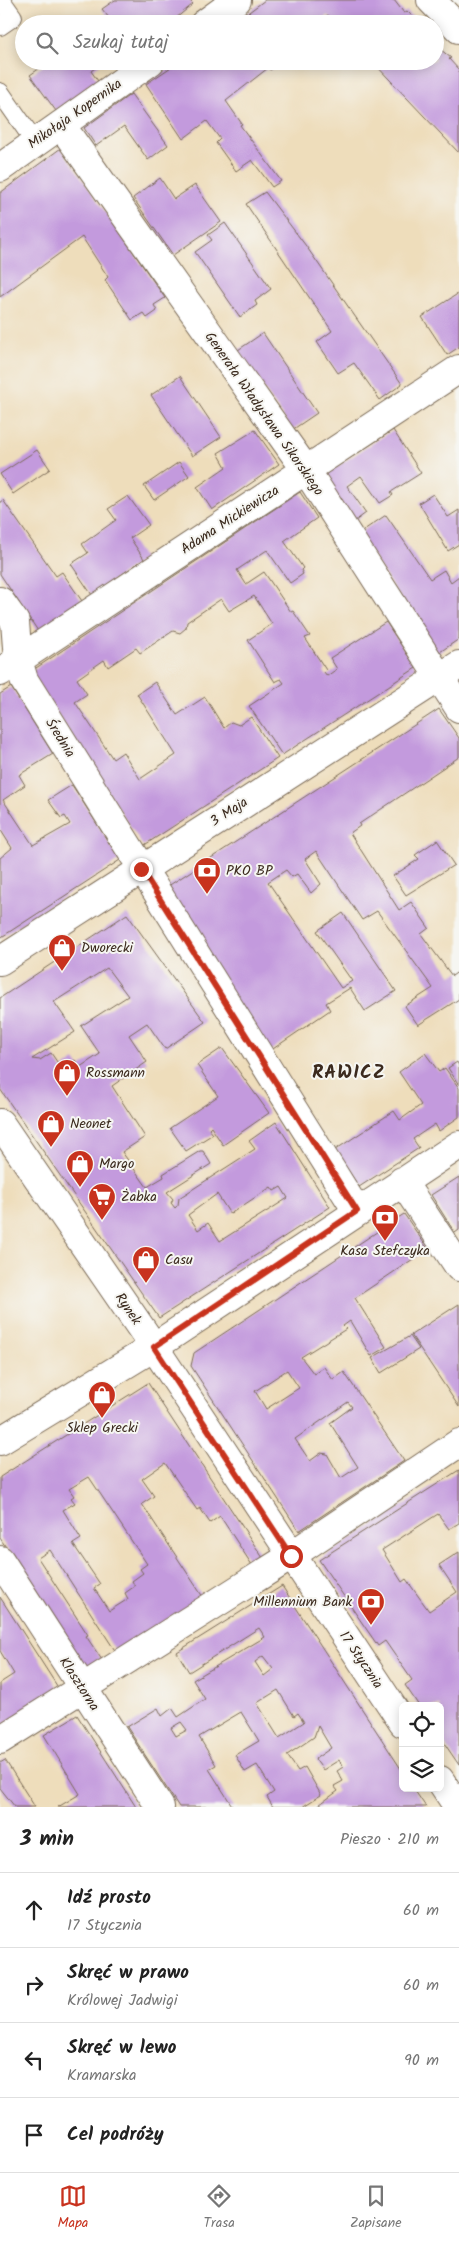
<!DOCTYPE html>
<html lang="pl">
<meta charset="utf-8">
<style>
:root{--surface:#fff;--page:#f2f2f2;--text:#222;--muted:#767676;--line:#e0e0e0;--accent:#c8321e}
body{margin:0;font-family:Kalam,sans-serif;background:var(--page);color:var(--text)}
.controls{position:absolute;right:15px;bottom:15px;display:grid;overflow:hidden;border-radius:8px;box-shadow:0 2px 12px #0003}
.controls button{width:45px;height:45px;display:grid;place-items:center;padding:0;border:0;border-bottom:1px solid var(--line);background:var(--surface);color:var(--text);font:25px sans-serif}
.stop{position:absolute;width:15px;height:15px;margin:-11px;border:4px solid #c8321e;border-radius:50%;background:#fff}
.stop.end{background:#c8321e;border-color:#fff;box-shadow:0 1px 5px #0008}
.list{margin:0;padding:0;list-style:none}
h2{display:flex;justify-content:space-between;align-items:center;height:65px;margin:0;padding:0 20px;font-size:21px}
h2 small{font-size:16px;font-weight:400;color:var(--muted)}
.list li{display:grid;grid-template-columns:32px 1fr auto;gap:15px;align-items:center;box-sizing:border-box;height:75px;padding:0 20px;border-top:1px solid var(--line)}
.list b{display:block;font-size:19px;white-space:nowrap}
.list p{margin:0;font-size:16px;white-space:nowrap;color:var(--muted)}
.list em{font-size:16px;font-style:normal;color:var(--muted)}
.icon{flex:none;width:28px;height:28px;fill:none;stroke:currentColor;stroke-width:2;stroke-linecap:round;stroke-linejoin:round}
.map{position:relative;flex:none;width:459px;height:1807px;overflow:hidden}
.search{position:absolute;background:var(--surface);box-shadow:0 2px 12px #0003;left:15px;right:15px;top:15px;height:55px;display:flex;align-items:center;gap:12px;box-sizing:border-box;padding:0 18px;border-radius:28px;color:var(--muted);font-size:19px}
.sheet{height:365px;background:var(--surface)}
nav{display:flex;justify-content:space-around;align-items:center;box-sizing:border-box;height:70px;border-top:1px solid var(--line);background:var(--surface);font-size:14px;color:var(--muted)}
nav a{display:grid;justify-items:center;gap:2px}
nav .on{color:var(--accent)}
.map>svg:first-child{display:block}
</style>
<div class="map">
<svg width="459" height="1807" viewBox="0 0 459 1807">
<rect width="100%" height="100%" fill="#f6f6f2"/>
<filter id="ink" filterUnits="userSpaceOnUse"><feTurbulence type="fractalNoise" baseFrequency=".02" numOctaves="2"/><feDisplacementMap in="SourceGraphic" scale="10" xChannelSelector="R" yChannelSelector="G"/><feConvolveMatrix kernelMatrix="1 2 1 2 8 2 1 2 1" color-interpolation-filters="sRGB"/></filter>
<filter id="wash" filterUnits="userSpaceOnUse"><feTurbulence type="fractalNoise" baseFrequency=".0096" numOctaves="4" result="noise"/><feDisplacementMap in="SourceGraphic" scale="20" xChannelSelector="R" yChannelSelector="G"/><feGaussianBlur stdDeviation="1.12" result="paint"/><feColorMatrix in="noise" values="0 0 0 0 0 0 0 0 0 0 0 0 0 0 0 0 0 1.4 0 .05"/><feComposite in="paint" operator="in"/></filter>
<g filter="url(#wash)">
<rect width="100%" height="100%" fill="#edb"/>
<g id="blocks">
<path fill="#c39add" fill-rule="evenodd" d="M115 0H189L193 4 169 24H102L109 18 102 9Z
M265 0H394L404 13 407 11 420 24H337L328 15 320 21 322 24H233Z
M435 45 451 58 449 59 459 70V153L372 61H435Z
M50 61H104L91 71 98 81 56 111 30 75Z
M180 61H278L274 64 276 66 270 70 268 68 226 101 242 124 240 125 281 181 272 187 252 160 236 171 216 143 220 139 207 121 183 139 146 84Z
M131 94 168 145 148 160 124 126 96 146 84 128Z
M61 148 165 298 154 305 157 311 147 318 143 313 132 320 105 280 108 277 82 237 0 297V193Z
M160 178 174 199 195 185 221 222 173 255 133 198Z
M265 192 306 246 402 384 380 400 354 363 338 373 317 342 332 331 246 204Z
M225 223 271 289 255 301 257 305 240 317 195 252 212 240 208 235Z
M459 293V347L447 355 422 317Z
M263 333 317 413 292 430 238 350Z
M180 376 221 437 192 456 151 395Z
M255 430 279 464 212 510 197 487 226 467 218 453Z
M393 430 421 473 391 492 393 495 380 503 361 476 347 486 366 513 351 524 321 477Z
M37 450 50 469 13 494 0 474Z
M179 462 189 476 154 500 144 486Z
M300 492 317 518 284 541 303 568 301 570 303 574 290 583 267 550 237 570 246 584 264 572 291 612 293 611 310 636 305 638 326 670 324 672 327 676 337 669 330 658 386 622 416 668 282 755 249 706 284 683 281 679 275 682 248 640 272 624 254 596 229 611 221 599 187 622 186 628 180 633 173 631 140 653 136 648 108 667 104 660 77 679 87 694 75 702 113 759 123 752 140 779 176 755 137 694 155 682 177 715 205 697 224 728 231 722 239 725 251 717 278 758 143 846 30 672Z
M433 494 448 517 459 510V544L448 551 419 503Z
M128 496 149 525 130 538 144 559 92 595 71 564 88 553 82 544 116 520 108 509Z
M3 500 56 576 62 572 82 601 38 631 0 574V502Z
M386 515 430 579 444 570 451 582 459 576V639L437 654 358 534Z
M11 687 53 754 19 775 25 785 3 800 33 845 70 824 65 816 61 818 48 800 72 785 120 860 0 938V858L12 848 0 829V694Z
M439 709 459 738V757L359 824 360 826 350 833 399 910 411 902 429 928 421 934 452 976 459 971V999L418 1025 405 1006 433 988 377 911 362 920 316 851 305 859 321 884 311 893 297 874 292 877 286 870 268 882 341 988 352 981 317 931 343 913 396 991 365 1011 350 988 326 1003 330 1010 267 1053 159 892Z
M437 840 454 865 406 895 393 876 419 859 415 855Z
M127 914 205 1022 165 1049 147 1023 129 1035 147 1062 112 1086 145 1137 122 1152 147 1187 164 1177 163 1174 200 1151H203L211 1164 167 1192 173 1199 171 1203 175 1208 178 1205 179 1198 255 1149 249 1141 276 1122 330 1207 159 1318 0 1089V998ZM107 968 128 996 81 1026 100 1054 80 1067 75 1060 62 1069 51 1053 40 1060 32 1059 75 1032 54 1002ZM271 1187 274 1191 281 1187 288 1198 220 1241 208 1223 198 1230 188 1215 217 1194 230 1214Z
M222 1048 269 1113 223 1145 211 1127 209 1129 213 1134 186 1151 170 1128 218 1096 197 1065Z
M425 1053 439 1072 445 1068 459 1088V1117L439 1131 435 1124 413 1139 419 1148 359 1187 335 1150 394 1111 400 1120 421 1105 399 1072Z
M457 1062 459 1066V1085L448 1068Z
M459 1177V1230L455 1233 431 1195Z
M404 1214 428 1249 355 1298 386 1347 371 1356 350 1321 343 1326 346 1329 301 1357 314 1374 324 1367 333 1380 344 1372 404 1461 299 1531 191 1366 194 1353ZM287 1370 299 1388 266 1409 255 1391ZM348 1402 352 1407 330 1423 358 1467 341 1478 327 1454 321 1453 310 1461 295 1439Z
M459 1304V1407L411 1335Z
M410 1336 419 1349 381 1373 372 1358Z
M148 1383 263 1558 252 1565 220 1516 210 1523 200 1508 197 1510 165 1463 142 1479 154 1496 142 1504 203 1597 116 1652 50 1550 38 1558 88 1635 86 1636 102 1660 86 1670 0 1538V1477ZM89 1477 147 1564 140 1569 143 1573 132 1581 135 1586 125 1593 128 1599 109 1611 94 1588 100 1584 73 1544 81 1539 63 1510 75 1503 71 1498 74 1496 69 1489Z
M459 1470V1523L449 1529 438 1514 382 1550 402 1582 406 1579 429 1611 457 1592 439 1565 459 1552V1765L440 1737V1706H419L405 1685 412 1680 385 1641 378 1646 319 1560Z
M282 1586 403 1772V1788H413L426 1807H316L338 1791 334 1786 343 1781 337 1771 343 1767 339 1760 323 1770 315 1759 331 1748 318 1726 314 1737 287 1755 298 1771 305 1767 321 1795 302 1807H273L267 1797 274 1792 257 1765 245 1772 235 1755 259 1741 241 1712 199 1737 216 1765 209 1769 233 1807H179L145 1755 127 1727 158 1708 162 1716 172 1708 178 1717 205 1699 193 1680 265 1637 259 1628 189 1672 177 1652ZM263 1656 273 1669 264 1676 255 1662ZM278 1690 294 1716 298 1713 304 1722 279 1738 257 1703ZM181 1722 187 1730 176 1736 171 1728Z
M0 1597 59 1689 0 1727V1683L14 1674 0 1651Z
M77 1715 113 1771 136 1807H58L80 1794 44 1735Z
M5 1760 35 1807H15L0 1788V1763Z"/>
</g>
</g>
<g filter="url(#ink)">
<use href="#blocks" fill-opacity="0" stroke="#7a6955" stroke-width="1"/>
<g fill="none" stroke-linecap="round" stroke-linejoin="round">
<defs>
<path id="lane" d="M0 26 13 17 1 0
M0 92 35 142"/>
<path id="street" d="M431 0 459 29
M204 24 237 0
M61 125 306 470 459 708
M0 168 151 61
M0 601 15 622 18 660 24 680 357 1211
M0 672 459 369
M0 961 459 665
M0 1123 154 1347 403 1723
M402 1181 459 1267
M0 1441 154 1347 459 1145
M0 1560 160 1807
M0 1740 280 1563 459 1443
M440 1780 458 1807"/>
</defs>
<use href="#lane" stroke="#7a6955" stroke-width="20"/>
<use href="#street" stroke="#7a6955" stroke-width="30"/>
<use href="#lane" stroke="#fff" stroke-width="18"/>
<use href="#street" stroke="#fff" stroke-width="28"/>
</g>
</g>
<g fill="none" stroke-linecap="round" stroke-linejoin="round" filter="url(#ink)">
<path stroke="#c8321e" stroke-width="6" d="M141 869 357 1211 154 1347 291 1556"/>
</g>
<defs>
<symbol id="bank-pin" viewBox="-11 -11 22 30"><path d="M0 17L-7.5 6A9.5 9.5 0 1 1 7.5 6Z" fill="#c8321e" stroke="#f6f6f2"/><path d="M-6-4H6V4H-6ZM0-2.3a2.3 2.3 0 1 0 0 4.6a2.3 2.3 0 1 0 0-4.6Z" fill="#fff"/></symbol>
<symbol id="shop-pin" viewBox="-11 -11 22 30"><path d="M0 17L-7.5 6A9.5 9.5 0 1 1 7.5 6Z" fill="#c8321e" stroke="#f6f6f2"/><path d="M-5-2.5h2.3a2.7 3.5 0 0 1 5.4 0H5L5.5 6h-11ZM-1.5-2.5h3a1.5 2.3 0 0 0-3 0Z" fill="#fff"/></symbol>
<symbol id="supermarket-pin" viewBox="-11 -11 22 30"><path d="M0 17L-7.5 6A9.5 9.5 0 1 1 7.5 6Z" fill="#c8321e" stroke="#f6f6f2"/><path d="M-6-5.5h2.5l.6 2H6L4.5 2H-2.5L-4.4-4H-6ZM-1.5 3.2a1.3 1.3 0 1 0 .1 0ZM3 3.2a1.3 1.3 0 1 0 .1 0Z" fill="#fff"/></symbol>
</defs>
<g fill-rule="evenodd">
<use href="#bank-pin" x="191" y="855" width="32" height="43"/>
<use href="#shop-pin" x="46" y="932" width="32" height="43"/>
<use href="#shop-pin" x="51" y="1057" width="32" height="43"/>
<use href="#shop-pin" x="35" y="1108" width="32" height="43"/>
<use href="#shop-pin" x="64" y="1148" width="32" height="43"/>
<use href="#supermarket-pin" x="86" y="1181" width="32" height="43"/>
<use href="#bank-pin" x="369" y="1202" width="32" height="43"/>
<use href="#shop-pin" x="130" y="1244" width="32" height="43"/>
<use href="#shop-pin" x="86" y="1379" width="32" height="43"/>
<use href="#bank-pin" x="355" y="1586" width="32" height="43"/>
</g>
<g text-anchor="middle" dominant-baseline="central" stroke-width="4" stroke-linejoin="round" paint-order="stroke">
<g font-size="14" fill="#3b2a1e" stroke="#f6f6f2">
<text transform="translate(75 114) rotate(-35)">Mikołaja Kopernika</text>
<text transform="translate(264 414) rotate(55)">Generała Władysława Sikorskiego</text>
<text transform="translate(230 520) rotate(-33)">Adama Mickiewicza</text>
<text transform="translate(60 738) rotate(58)">Średnia</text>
<text transform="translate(229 812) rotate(-33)">3 Maja</text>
<text transform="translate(128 1309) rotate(56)">Rynek</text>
<text transform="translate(361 1660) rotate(56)">17 Stycznia</text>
<text transform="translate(79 1684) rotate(57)">Klasztorna</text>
</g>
<g font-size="14" fill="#3b2a1e" stroke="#f6f6f2" text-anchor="start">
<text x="226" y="871">PKO BP</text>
<text x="81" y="948">Dworecki</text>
<text x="86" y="1073">Rossmann</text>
<text x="70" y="1124">Neonet</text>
<text x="99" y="1164">Margo</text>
<text x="121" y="1197">Żabka</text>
<text x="385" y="1251" text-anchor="middle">Kasa Stefczyka</text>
<text x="165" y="1260">Casu</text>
<text x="102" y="1428" text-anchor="middle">Sklep Grecki</text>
<text x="352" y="1602" text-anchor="end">Millennium Bank</text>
</g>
<g font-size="19" font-weight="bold" letter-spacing="1" fill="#3b2a1e" stroke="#f6f6f2">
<text x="349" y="1073">RAWICZ</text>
</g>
</g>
</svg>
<div class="controls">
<button><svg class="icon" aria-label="locate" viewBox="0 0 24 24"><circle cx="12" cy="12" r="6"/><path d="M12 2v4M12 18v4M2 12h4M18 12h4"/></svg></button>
<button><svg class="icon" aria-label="layers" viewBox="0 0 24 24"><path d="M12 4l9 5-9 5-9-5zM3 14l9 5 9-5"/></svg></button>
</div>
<div class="stop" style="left:291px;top:1556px"></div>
<div class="stop end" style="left:141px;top:869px"></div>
<div class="search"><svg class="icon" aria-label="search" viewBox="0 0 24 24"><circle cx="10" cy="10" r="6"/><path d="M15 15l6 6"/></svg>Szukaj tutaj</div>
</div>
<section class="sheet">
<h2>3 min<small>Pieszo · 210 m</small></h2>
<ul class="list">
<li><svg class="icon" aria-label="ahead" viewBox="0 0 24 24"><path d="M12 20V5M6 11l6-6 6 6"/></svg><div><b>Idź prosto</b><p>17 Stycznia</p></div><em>60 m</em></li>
<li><svg class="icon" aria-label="right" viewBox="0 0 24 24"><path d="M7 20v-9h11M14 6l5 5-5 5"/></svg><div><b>Skręć w prawo</b><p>Królowej Jadwigi</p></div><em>60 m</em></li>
<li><svg class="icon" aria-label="left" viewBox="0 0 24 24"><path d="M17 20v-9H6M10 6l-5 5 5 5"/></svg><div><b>Skręć w lewo</b><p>Kramarska</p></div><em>90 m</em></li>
<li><svg class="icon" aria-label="arrive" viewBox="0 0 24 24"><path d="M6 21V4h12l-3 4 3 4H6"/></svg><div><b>Cel podróży</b></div></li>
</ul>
</section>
<nav>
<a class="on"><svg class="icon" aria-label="map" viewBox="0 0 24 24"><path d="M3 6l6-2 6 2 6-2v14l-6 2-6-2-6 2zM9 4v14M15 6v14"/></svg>Mapa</a>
<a><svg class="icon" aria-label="directions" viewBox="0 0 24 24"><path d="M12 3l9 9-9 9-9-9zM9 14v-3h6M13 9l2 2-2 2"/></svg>Trasa</a>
<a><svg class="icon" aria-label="saved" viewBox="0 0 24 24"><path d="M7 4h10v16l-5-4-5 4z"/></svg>Zapisane</a>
</nav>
